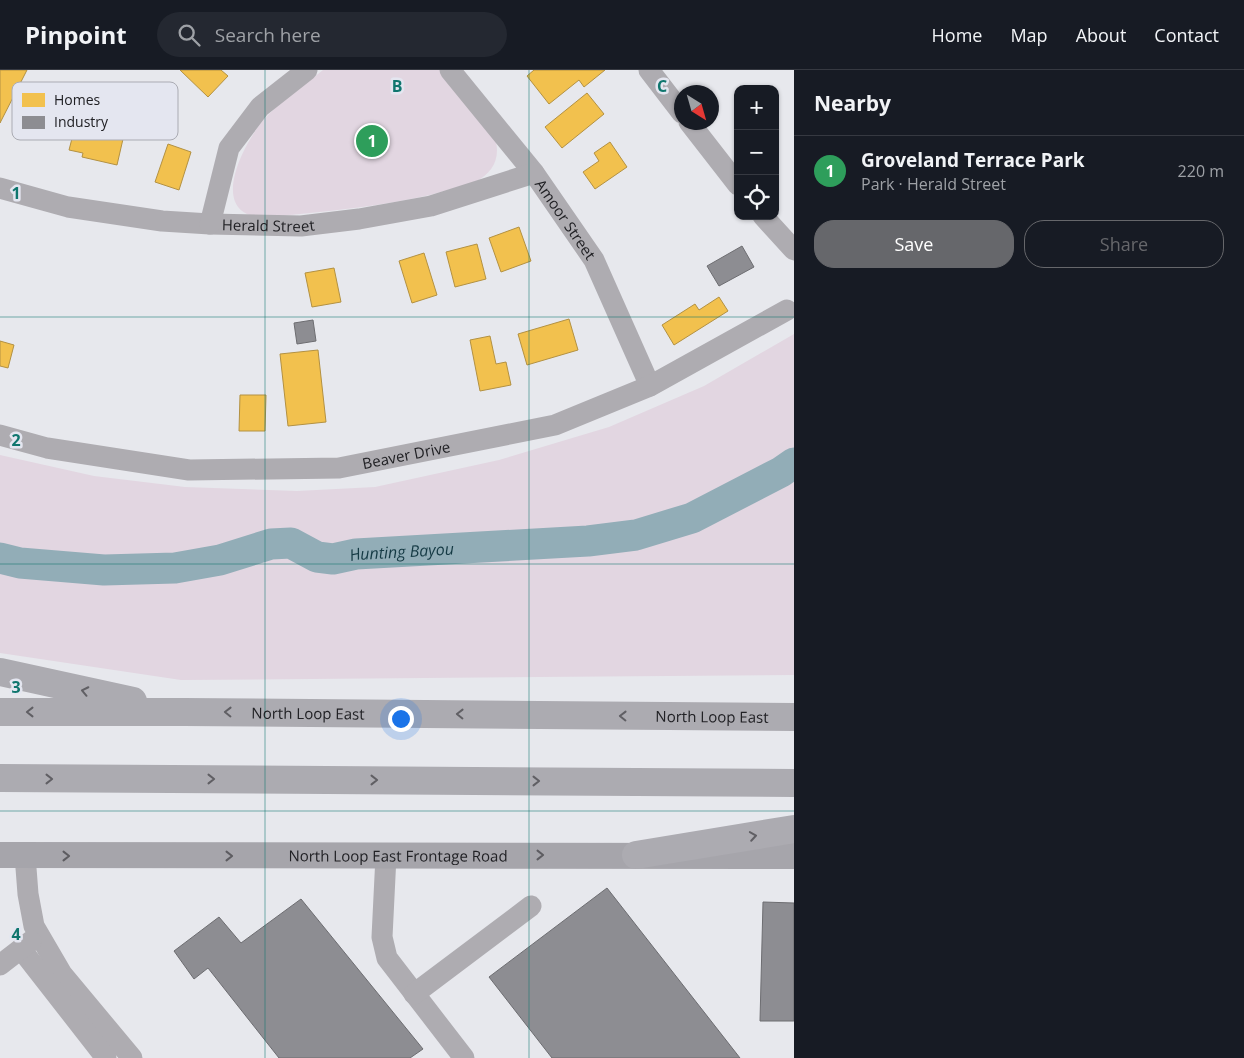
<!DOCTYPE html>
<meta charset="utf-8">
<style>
:root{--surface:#171b24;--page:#242831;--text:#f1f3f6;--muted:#9ea1a6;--line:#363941;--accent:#66676b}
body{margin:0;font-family:"Open Sans",sans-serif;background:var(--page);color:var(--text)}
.controls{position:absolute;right:15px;top:15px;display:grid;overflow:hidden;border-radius:10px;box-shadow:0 1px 4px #0004}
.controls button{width:45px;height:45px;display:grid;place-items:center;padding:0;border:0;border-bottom:1px solid var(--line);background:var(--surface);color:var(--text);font:25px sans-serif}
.compass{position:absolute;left:674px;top:15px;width:45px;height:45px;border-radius:50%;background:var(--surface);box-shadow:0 1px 4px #0004;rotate:143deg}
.you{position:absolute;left:400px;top:648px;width:18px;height:18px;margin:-12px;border:4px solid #fff;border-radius:50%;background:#1a73e8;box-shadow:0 0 0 8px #1a73e833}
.badge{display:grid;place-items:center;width:32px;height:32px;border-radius:50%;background:var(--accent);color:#fff;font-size:16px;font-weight:700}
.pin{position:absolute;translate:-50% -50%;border:2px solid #fff;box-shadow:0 1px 5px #0006}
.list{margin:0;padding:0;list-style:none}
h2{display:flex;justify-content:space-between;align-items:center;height:65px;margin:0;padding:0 20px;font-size:21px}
h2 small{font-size:16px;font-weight:400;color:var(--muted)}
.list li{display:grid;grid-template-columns:32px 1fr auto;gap:15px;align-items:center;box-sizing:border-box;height:70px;padding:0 20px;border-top:1px solid var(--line)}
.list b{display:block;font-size:19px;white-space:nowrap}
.list p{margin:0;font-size:16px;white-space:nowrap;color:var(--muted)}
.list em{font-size:16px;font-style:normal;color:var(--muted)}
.actions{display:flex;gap:10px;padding:15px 20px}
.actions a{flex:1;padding:11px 0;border:1px solid var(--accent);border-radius:20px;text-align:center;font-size:18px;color:var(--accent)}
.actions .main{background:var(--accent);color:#fff}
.icon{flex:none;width:28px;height:28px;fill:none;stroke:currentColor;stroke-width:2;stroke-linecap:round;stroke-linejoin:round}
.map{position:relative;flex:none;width:794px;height:988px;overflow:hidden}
header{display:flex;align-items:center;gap:30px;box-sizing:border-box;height:70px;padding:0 25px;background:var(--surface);border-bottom:1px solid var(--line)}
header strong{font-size:24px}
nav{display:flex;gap:28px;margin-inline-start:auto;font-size:18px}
.search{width:350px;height:45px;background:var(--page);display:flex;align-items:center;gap:12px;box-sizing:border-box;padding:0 18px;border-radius:28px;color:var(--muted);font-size:19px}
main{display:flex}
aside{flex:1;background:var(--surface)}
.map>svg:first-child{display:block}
</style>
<header>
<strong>Pinpoint</strong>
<div class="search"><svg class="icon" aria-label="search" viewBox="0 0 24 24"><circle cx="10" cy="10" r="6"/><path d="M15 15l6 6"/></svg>Search here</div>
<nav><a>Home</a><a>Map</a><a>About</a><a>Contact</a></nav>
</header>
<main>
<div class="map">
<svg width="794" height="988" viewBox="0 0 794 988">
<rect width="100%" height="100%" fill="#e7e8ed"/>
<path fill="#e2d6e1" d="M323 0H442C455 16 468 33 481 49 486 54 493 61 495 68 501 88 493 103 475 112 455 118 436 124 416 128 378 136 339 140 300 144 288 145 257 149 247 144 212 128 251 60 270 43 286 27 306 14 323 0Z
M794 264V605L181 610 0 583V385L94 406 185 417 297 421 375 417 499 390 609 357 704 316Z"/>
<path fill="#f2c14e" stroke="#b39142" d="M0 0H27L0 53Z
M180 0H221L228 6 208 27Z
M534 0H605L584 17 579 10 549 34 527 6Z
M587 23 604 44 562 78 545 57Z
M97 50 110 53 108 65 123 69 117 95 82 87 83 83 69 80 75 57 94 62Z
M610 72 627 97 595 119 583 102 599 91 594 83Z
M168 74 191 82 179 120 155 112Z
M519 157 531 191 501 202 489 168Z
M477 174 486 209 455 217 446 182Z
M424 183 437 225 412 233 399 191Z
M334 198 341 232 312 237 305 203Z
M719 227 728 241 674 275 662 255 695 234 699 240Z
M569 249 578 280 527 295 518 264Z
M490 266 496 294 506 292 511 315 480 321 470 270Z
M0 271 14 275 8 298 0 296Z
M318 280 326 352 288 356 280 284Z
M240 325H266L265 361H239Z"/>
<path fill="#8d8d92" stroke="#6d6d71" d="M742 176 754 197 719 216 707 196Z
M313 250 316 271 297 274 294 253Z
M607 818 740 988H552L489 907Z
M301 829 423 979 410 988H279L208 898 194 909 174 881 219 847 241 873Z
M763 832 794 833V951H760Z"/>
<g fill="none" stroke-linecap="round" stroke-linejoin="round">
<path stroke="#92adb7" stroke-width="31" id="s1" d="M0 488 20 493 104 500 175 498 220 490 271 474 291 473 317 487 333 489 356 484 588 471 636 465 692 448 781 402 794 393"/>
<g stroke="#aeacb1" stroke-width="21">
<path id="s2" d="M450 0 534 103 594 190 650 316"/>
<path d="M649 0 682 43"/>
<path d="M689 52 738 115"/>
<path id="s3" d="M0 118 68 137 162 151 210 154 301 156 359 149 431 136 534 103"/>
<path d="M763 146 794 180"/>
<path d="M210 154 229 78 260 37 307 0"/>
<path id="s4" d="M0 365 47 378 189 400 339 398 555 355 650 316 787 240"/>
<path d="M25 785 28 824 34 856 62 904 132 988"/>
<path d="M386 786 382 867 387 888 464 988"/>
<path d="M21 879 106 988"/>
<path d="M0 895 31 871"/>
<path d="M414 924 531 836"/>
</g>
<path stroke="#a6a5ab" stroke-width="26" id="s5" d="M0 785 794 786"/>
<g stroke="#acabb1" stroke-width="28">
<path d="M0 602 133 631"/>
<path id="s6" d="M0 642H184L794 647"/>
<path d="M0 708 794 713"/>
<path d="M636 785 794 759"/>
</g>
</g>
<defs><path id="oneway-chevron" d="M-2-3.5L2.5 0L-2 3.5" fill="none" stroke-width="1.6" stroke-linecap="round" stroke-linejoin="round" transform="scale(1.25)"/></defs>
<g stroke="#605f64">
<use href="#oneway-chevron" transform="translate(85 621) rotate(-168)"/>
<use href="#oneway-chevron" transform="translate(30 642) rotate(180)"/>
<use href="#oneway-chevron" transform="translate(228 642) rotate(-179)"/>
<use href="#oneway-chevron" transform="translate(460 644) rotate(-179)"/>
<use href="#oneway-chevron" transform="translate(623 646) rotate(-179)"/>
<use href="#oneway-chevron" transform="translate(49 709)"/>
<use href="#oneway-chevron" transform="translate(211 709)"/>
<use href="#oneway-chevron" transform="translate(374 710)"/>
<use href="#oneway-chevron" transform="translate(536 711)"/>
<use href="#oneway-chevron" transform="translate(753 766) rotate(-9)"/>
</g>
<g stroke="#5d5c61">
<use href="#oneway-chevron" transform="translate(540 785)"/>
<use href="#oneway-chevron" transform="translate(66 786)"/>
<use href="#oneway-chevron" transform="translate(229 786)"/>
</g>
<path fill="none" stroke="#0f766e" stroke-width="1" stroke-opacity="0.55" d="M265 0V988M529 0V988M0 247H794M0 494H794M0 741H794"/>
<g text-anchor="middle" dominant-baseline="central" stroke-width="5" stroke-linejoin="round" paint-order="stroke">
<g font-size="15" fill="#212125" stroke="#e4e6f0">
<text stroke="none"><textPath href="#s2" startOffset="189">Amoor Street</textPath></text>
<text stroke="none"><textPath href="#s3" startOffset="272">Herald Street</textPath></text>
<text stroke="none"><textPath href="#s4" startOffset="411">Beaver Drive</textPath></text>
<text stroke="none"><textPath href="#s6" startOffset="308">North Loop East</textPath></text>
<text stroke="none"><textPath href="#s6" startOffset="712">North Loop East</textPath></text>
<text stroke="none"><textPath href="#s5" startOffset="398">North Loop East Frontage Road</textPath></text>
</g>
<g font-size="16" font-style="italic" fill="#153a44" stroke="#e4e6f0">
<text stroke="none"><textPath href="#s1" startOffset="410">Hunting Bayou</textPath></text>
</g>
</g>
<rect x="12" y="12" width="166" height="58" rx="8" fill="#e4e6f0" stroke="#aaabb3" stroke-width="1"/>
<rect x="22" y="23" width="23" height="14" fill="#f2c14e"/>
<rect x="22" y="46" width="23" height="13" fill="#8d8d92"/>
<g font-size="14" fill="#212125">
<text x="54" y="35">Homes</text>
<text x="54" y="57">Industry</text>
</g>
<g font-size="16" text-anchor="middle" font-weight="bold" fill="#0f766e" stroke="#e4e6f0" stroke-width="5" stroke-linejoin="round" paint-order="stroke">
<text x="397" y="22">B</text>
<text x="662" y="22">C</text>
<text x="16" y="129">1</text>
<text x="16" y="376">2</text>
<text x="16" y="623">3</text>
<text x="16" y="870">4</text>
</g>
</svg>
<div class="controls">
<button>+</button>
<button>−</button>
<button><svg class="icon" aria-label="locate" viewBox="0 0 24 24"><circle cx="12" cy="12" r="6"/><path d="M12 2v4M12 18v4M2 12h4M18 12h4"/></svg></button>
</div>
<svg class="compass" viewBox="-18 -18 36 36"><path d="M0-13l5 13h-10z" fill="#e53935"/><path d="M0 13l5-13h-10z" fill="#9ea1a6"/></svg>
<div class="you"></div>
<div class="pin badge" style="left:372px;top:71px;background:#2e9e5b">1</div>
</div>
<aside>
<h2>Nearby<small></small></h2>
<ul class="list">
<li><span class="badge" style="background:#2e9e5b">1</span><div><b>Groveland Terrace Park</b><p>Park · Herald Street</p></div><em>220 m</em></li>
</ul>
<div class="actions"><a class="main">Save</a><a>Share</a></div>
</aside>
</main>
